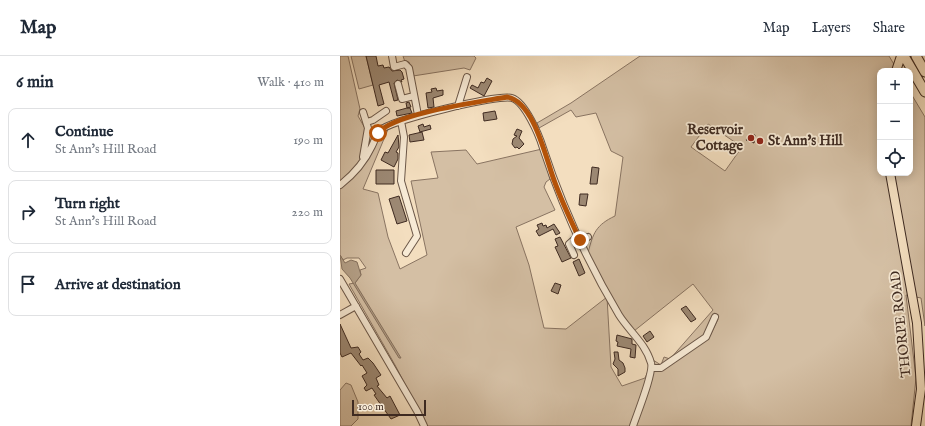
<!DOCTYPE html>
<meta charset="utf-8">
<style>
:root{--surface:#fff;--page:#f6f6f7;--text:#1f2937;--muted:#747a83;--line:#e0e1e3}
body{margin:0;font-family:"IM FELL English",serif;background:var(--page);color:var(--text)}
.controls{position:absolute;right:12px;top:12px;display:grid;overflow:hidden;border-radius:8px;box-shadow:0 2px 10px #0003}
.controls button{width:36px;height:36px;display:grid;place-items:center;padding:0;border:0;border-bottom:1px solid var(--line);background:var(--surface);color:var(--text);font:20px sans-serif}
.scale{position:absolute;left:12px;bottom:10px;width:74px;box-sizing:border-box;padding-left:4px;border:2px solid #3e2a21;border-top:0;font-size:11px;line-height:14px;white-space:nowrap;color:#3e2a21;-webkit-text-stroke:3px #f7ead5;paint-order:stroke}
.stop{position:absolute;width:12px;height:12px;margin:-9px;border:3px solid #b45309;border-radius:50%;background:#fff}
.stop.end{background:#b45309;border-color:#fff;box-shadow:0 1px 4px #0008}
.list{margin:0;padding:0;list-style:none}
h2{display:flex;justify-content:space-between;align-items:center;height:52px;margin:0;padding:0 16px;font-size:17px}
h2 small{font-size:13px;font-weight:400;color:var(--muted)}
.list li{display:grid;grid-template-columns:26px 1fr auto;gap:12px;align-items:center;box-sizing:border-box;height:64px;margin:0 8px 8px;padding:0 8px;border:1px solid var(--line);border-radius:8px}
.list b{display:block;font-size:15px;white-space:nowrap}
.list p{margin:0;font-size:13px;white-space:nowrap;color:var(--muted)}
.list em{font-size:13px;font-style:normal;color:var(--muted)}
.icon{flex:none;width:22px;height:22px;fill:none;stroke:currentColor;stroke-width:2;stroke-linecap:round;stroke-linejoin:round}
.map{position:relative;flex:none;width:585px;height:370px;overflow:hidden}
header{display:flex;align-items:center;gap:24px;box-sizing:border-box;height:56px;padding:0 20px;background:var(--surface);border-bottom:1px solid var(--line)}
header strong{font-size:19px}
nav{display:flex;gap:22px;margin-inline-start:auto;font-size:14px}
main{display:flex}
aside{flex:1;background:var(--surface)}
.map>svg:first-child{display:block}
</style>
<header>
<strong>Map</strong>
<nav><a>Map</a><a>Layers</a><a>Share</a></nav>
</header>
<main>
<aside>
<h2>6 min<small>Walk · 410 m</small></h2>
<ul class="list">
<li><svg class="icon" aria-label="ahead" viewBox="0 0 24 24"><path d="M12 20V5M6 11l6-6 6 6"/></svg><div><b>Continue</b><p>St Ann's Hill Road</p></div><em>190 m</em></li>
<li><svg class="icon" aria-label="right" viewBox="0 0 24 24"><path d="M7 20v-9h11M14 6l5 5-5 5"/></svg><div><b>Turn right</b><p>St Ann's Hill Road</p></div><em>220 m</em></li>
<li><svg class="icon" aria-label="arrive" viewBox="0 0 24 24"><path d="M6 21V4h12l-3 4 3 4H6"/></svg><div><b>Arrive at destination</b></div></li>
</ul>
</aside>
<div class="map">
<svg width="585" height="370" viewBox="0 0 585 370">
<rect width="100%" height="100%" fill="#f3debf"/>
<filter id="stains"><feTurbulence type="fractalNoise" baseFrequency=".005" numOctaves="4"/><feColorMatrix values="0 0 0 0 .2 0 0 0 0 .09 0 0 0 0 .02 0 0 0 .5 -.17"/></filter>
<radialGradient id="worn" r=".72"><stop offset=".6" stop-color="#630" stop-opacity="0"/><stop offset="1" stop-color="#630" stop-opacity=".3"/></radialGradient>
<path fill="#d4bfa4" stroke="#897462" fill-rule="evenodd" d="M0 0H8L20 53 18 60 26 74 57 64 49 71 23 133 38 137 48 181 60 213 87 199 71 125 98 122 91 96 126 94 137 108 202 93 210 123 206 126 204 131 215 154 176 171 189 209 204 272 226 273 267 241 271 311 282 330 305 322 313 304 321 309 324 301 330 303 373 254 353 228 294 275 282 260 248 197C253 177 256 169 275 160L283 101 271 95 256 57 236 61 231 54 199 72 197 67 231 47 300 0H549L558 15H540V117H570V36L585 61V270L581 242 566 239 576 322 571 370H87L55 309 9 228 15 227 21 219 20 214 26 212 19 202H7L3 204 0 199ZM368 68 402 91 385 115 351 91ZM373 260 378 263 370 280 365 278Z
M11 0H26L33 29 19 33Z
M63 0H134L136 2 130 14 124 12 73 20 69 6H65Z
M6 327 11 329 18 346V363L11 370H0V334Z"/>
<path fill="#b5a189" stroke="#85715f" d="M0 199 5 207 11 204 17 206 21 219 15 227 61 302H59L10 222 2 213Z"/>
<path fill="#9c8873" stroke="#3e2a21" d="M26 0H36L38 10 43 9 44 12 49 11 52 15 60 14 62 16 64 23 61 24 62 26 57 24 54 27 58 44 54 45 49 26 39 29 44 48 38 50Z
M147 22 152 25 144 40 130 32 132 29 138 32 141 26 144 27Z
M96 32 97 35 103 34V39L93 42 94 51 88 52 86 37 92 36 91 33Z
M69 46 71 51 67 52H70L72 57 57 60 56 55 67 52 66 47Z
M155 55 157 63 144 65 143 57Z
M83 68 84 71 90 69 91 73 80 76 78 70Z
M177 73 182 75 179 82 184 88 179 93 177 91 175 92 172 88 173 83 177 80 174 79Z
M82 76 84 84 70 86 69 79Z
M411 78 415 79 414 87 406 84Z
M58 79 59 91 56 96 58 97V103L54 111 41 104 45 96 48 97Z
M252 111 259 112 257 128H250Z
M36 114H54V128H36Z
M240 138H248L246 150 239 149Z
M59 140 67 165 57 168 49 143Z
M202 167 203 170 206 169 207 172 214 168 220 177 216 179 213 173 199 180 196 175 199 173 197 169Z
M220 181 231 202 222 206 215 191 218 190 215 183Z
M239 203 245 217 239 220 233 206Z
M215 227 221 229 218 238 211 235Z
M346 250 356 263 351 266 341 253Z
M0 268 11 292 18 291 21 296 19 298 23 304 28 302 33 307 41 319 36 322 39 329 37 330 47 342 50 340 60 359 51 363 34 339 36 338 32 332 26 335 24 332 27 329 22 320 27 317 22 309 21 310 11 297 2 301 0 297Z
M310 275 314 281 307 286 303 280Z
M277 279 292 283V288L296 289 295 302 290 301 291 293 277 290 278 286 276 285Z
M274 296H278L279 304 283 307 285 312V316L278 320V313L273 308 275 303Z"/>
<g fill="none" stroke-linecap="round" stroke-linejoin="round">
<defs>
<path id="minor" d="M52 0 54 11 65 8 69 12 78 59
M58 28 62 43 74 40
M118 50 127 21
M23 56 28 72 23 101
M61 65 64 81 61 125 77 180 66 197
M27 66 33 64 46 55
M0 129C13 119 25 105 32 90 35 84 36 78 41 74 51 64 159 38 172 42 185 46 199 79 203 92 222 150 248 207 279 259 289 275 306 288 311 307 314 316 297 358 293 370
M240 184 248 181
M234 199 229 188 238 180
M0 223 77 355 84 370
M0 259 16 250
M312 312H321L366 281 375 261"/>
<path id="major" d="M556 15 561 0
M550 117 577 267 581 333 576 370"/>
<path id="highway" d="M564 0 585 36
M576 0 585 16"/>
</defs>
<use href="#minor" stroke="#6b5748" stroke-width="8"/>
<use href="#major" stroke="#3e2a21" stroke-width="10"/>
<use href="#highway" stroke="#3e2a21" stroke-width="11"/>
<use href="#minor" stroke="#f7ead5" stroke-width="6"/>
<use href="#major" stroke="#f3debf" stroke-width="8"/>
<use href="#highway" stroke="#f3debf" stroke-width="9"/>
</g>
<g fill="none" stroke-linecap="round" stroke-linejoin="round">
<path stroke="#b45309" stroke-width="5" d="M38 77C55 57 139 46 167 41 194 45 206 103 214 124 221 144 231 165 240 184"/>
</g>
<g fill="#8f2418" stroke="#f7ead5" stroke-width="1.5">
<circle cx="411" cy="82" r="4"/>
<circle cx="420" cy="85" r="4"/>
</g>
<g text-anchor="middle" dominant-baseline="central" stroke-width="3.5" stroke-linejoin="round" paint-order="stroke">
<g font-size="14" font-weight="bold" fill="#3e2a21" stroke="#f7ead5" text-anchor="end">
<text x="403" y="74">Reservoir<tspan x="403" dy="16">Cottage</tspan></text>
<text x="428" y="85" text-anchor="start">St Ann's Hill</text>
</g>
<g font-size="14" fill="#3e2a21" stroke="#f7ead5">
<text transform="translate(561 268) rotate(-96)">THORPE ROAD</text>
</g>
</g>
<rect width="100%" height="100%" filter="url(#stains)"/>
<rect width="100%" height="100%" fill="url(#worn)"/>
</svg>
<div class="controls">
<button>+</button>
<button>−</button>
<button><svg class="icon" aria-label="locate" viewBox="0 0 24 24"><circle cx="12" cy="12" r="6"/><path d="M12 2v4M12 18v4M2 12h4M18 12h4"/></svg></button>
</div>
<div class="scale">100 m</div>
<div class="stop" style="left:38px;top:77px"></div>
<div class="stop end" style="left:240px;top:184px"></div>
</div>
</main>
